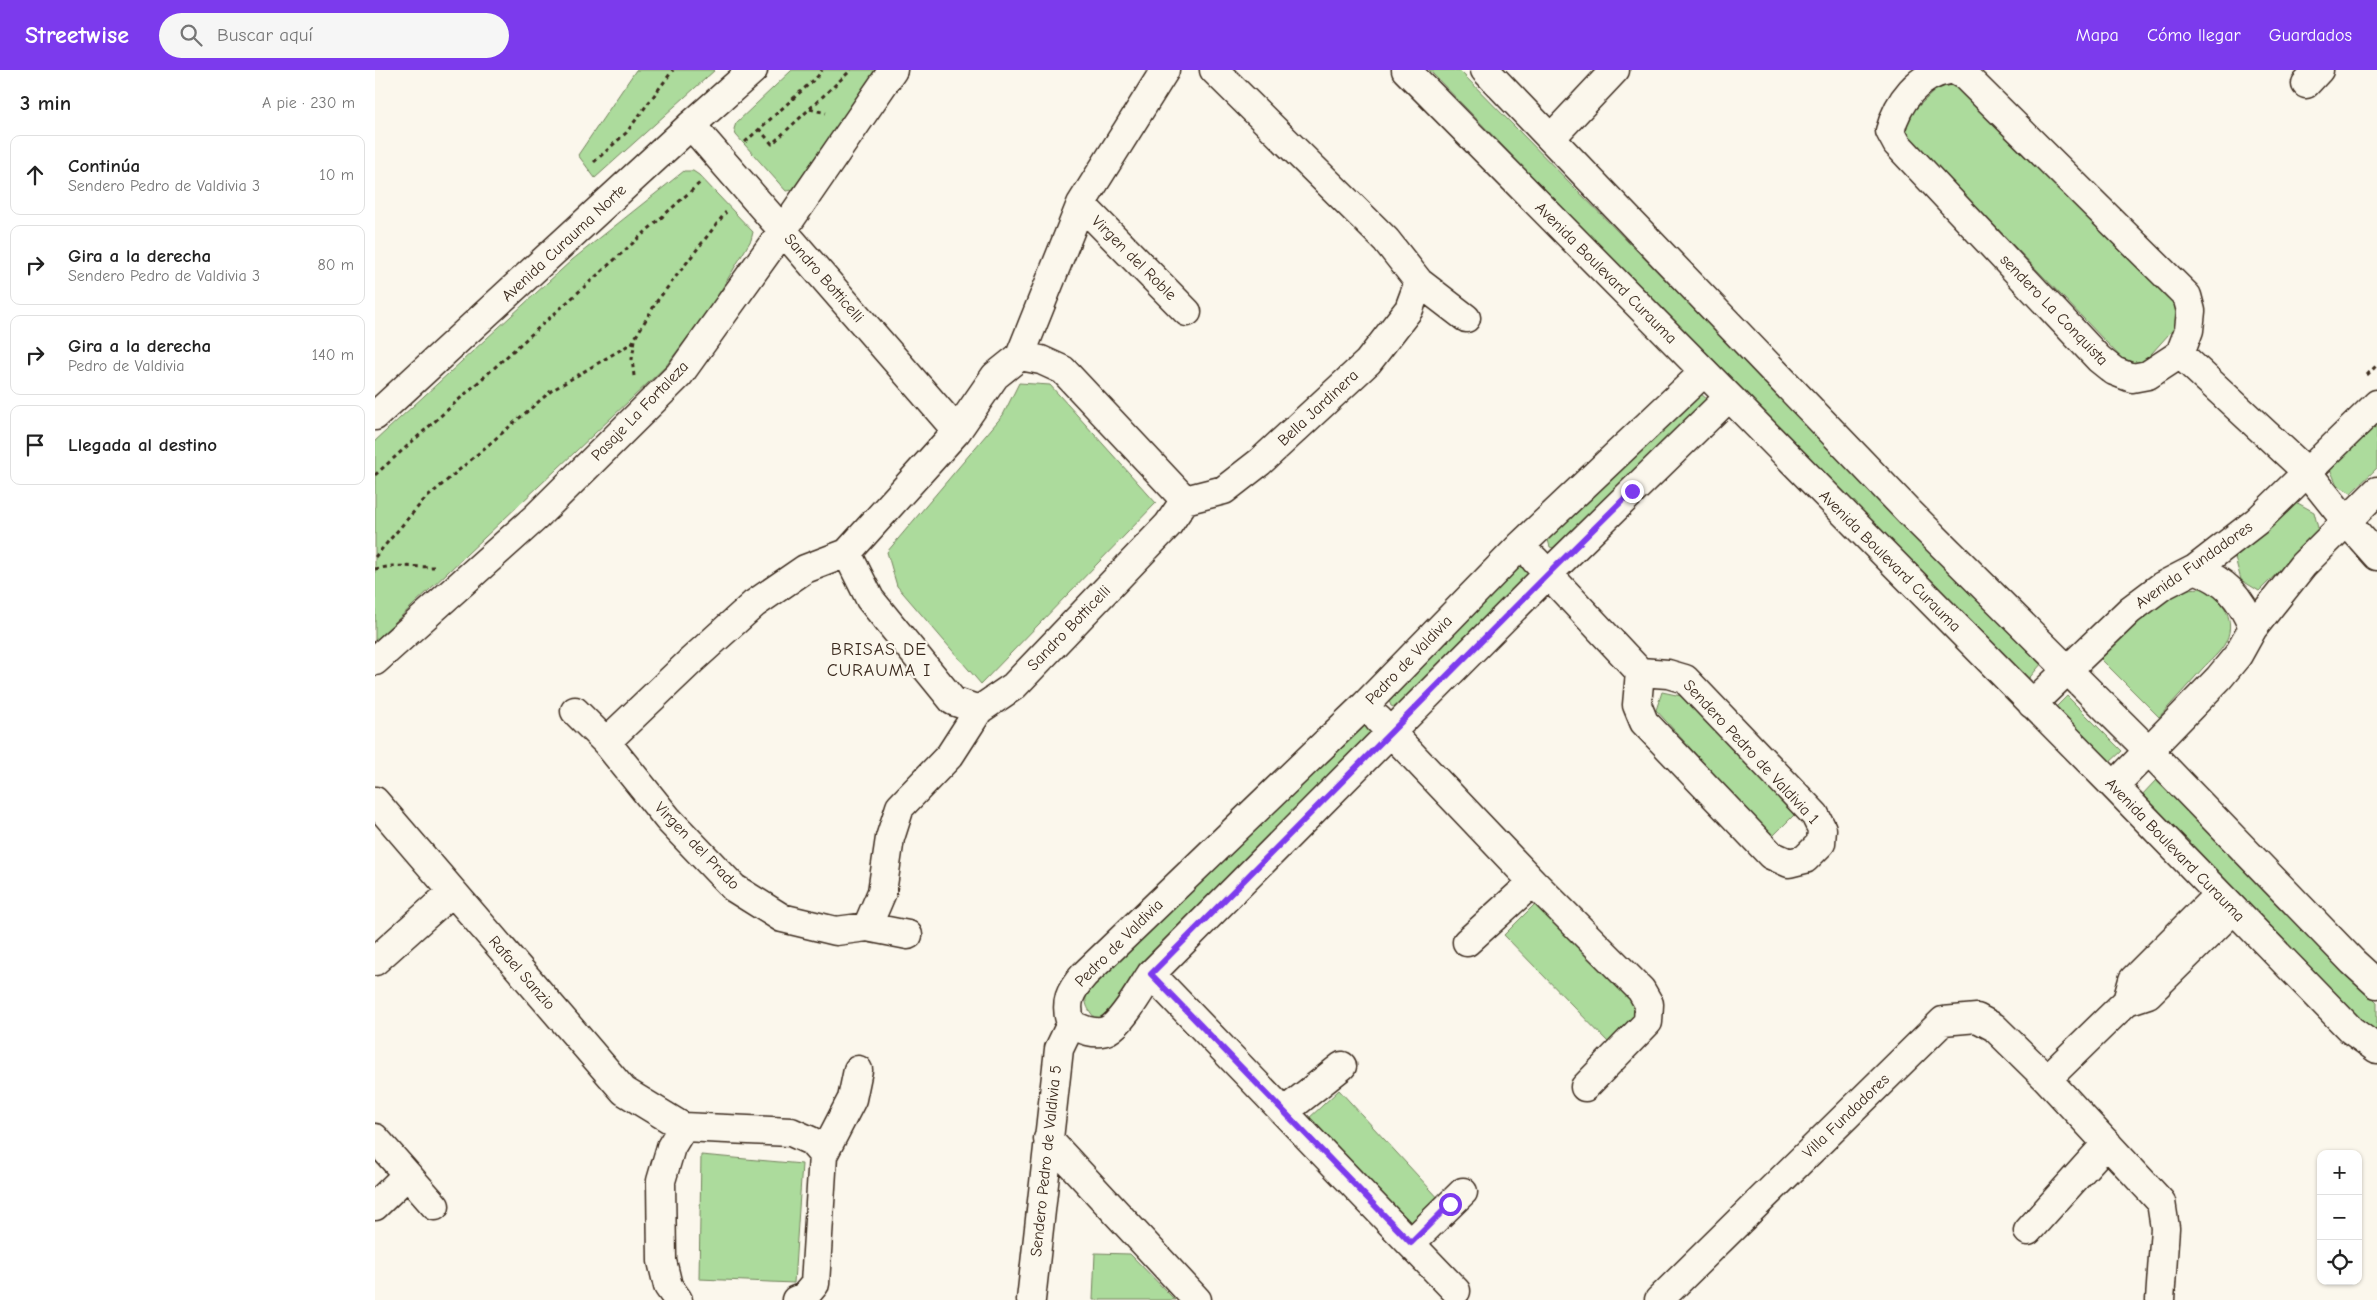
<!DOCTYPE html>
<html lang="es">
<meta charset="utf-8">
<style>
:root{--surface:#fff;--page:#f6f6f6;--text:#222;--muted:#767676;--line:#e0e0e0;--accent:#7c3aed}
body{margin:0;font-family:"Comic Neue",sans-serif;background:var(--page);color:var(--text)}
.controls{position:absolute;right:15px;bottom:15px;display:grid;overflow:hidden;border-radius:10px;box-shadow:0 1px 4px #0004}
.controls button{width:45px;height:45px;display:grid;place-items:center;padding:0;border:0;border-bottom:1px solid var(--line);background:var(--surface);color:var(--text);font:25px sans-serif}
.stop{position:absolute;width:15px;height:15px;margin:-11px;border:4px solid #7c3aed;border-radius:50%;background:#fff}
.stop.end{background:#7c3aed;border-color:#fff;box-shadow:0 1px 5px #0008}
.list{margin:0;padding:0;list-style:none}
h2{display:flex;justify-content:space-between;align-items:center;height:65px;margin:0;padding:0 20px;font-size:21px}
h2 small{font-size:16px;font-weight:400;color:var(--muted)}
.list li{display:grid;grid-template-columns:32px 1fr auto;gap:15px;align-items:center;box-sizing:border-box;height:80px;margin:0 10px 10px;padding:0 10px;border:1px solid var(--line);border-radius:10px}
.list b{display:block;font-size:19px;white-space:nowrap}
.list p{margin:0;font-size:16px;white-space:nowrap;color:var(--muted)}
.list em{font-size:16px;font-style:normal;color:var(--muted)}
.icon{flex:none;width:28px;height:28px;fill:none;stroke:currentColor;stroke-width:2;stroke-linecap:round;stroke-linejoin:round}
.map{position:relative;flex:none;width:2002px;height:1230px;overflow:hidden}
header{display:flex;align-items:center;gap:30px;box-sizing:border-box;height:70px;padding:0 25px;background:var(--accent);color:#fff}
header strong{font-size:24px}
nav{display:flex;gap:28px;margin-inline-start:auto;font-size:18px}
.search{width:350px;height:45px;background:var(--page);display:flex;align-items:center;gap:12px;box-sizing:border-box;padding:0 18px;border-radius:28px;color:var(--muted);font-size:19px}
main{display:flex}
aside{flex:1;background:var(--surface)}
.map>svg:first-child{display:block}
</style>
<header>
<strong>Streetwise</strong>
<div class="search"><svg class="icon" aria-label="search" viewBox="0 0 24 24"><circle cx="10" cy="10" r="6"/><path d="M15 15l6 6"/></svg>Buscar aquí</div>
<nav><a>Mapa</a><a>Cómo llegar</a><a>Guardados</a></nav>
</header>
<main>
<aside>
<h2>3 min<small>A pie · 230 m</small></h2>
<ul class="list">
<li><svg class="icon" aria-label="ahead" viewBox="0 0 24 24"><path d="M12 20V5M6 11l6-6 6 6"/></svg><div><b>Continúa</b><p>Sendero Pedro de Valdivia 3</p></div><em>10 m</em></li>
<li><svg class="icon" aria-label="right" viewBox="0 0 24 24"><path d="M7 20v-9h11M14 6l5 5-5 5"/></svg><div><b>Gira a la derecha</b><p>Sendero Pedro de Valdivia 3</p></div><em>80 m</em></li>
<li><svg class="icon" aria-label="right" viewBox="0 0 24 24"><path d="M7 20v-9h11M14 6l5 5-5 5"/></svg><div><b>Gira a la derecha</b><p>Pedro de Valdivia</p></div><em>140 m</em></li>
<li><svg class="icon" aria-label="arrive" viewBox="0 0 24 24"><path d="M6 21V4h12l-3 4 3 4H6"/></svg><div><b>Llegada al destino</b></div></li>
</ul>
</aside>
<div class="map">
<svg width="2002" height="1230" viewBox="0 0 2002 1230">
<rect width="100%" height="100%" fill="#fbf7ec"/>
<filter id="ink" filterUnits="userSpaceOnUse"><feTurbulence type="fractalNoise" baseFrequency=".02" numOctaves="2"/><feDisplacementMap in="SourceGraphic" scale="10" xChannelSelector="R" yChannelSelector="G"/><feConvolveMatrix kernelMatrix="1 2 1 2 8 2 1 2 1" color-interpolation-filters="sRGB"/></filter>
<g filter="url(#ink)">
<path fill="#acdb9c" stroke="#74825d" d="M261 0H340L220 108 203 85Z
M417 0H502L417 120 411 121 361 65 359 59 361 53Z
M1054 0H1084L1667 593 1650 613Z
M1578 8 1802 233 1803 254 1768 293 1753 295 1529 61 1533 46 1570 11Z
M309 101H318L324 105 378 162 376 170 339 232 291 296 0 571V371L197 190Z
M644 313 675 315 781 433 606 614 522 516 512 482 628 345Z
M1323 321 1336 333 1182 479 1175 477 1173 470 1177 465Z
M2002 351V398L1976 423 1962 415 1954 397Z
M1919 431 1939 442 1944 462 1884 521 1866 510 1860 488Z
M1150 492 1159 499 1023 638 1016 636 1013 628Z
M1827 518C1849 527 1863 553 1849 575 1844 583 1835 591 1828 598 1814 614 1799 631 1784 647L1726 589C1743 572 1780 531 1800 522 1809 518 1818 519 1827 518Z
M1287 622 1311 627 1421 743 1396 768 1281 640Z
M1692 626 1747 681 1733 694 1678 640Z
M990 650 998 664 787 872 730 948 719 947C710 936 708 929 715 916Z
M1781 710 2002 932V961L1990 953 1765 727Z
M1160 834 1265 940 1233 972 1129 865Z
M964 1020 1066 1131 1033 1157 932 1050Z
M326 1085 427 1094 419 1213 324 1209Z
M720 1183 755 1184 800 1230H718Z"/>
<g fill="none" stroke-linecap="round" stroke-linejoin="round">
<defs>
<path id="minor" d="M1574 0C1543 5 1523 31 1515 61L1522 74 1724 289 1739 301 1757 308 1773 305 1805 284 1814 260 1816 241 1812 226 1590 6 1579 0
M1931 14 1944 0
M316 55 582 361
M1176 68 1240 0
M706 134 812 242
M1044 212 1091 248
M1805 284 1932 402 1971 451 2002 486
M645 286 666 290 688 300 810 430 793 455 639 616 604 640 578 631 495 529 472 483 582 361 620 306Z
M645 286 706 134 790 0
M1329 302 1145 476 990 635 709 905C695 921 689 932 696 954 706 959 721 966 733 960 748 952 766 919 776 904L1173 504 1353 328
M810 430 849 420 885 392 993 292 1034 239 1044 212 1011 170 839 0
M472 483 430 499 379 534 317 590 231 672 293 749 359 818 407 848 461 861 492 857 507 822 515 768 525 737 575 685 604 640
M1160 490 1265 602 1293 604 1310 609 1440 745 1447 759 1446 773 1430 789 1414 793 1396 785 1269 652 1262 635 1265 602
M0 591 161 447 304 305 408 160 518 0
M200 641 231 672
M1003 649 1158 812 1266 920 1274 934 1273 952 1210 1017
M0 731 249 1021 308 1057 416 1062 436 1071 448 1085 440 1214 429 1227 421 1230
M492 857 533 865
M1092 872 1158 812
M0 891 77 822
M776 904 1081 1221
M1752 931 1758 910 1843 825
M1672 1009 1752 931 1773 924 1858 840
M909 1042 967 996
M0 1068 60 1136
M673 1069 822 1230
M448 1085 477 1029 483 1000
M0 1136 32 1105
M1653 1161 1732 1073
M1036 1173 1088 1122
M303 1230 293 1216 287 1191 286 1111 296 1077 308 1057
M656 1230 684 979 696 954
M1284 1230 1568 951 1602 948 1619 957 1672 1009 1786 1132 1790 1158 1785 1230"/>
<path id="tertiary" d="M1031 0 1739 716 1976 960 2002 979
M1110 0 1534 442 1774 681 1978 892 2002 914
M1820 499C1852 512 1865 526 1878 558
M1657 634 1755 540 1787 516 1820 499 1882 451 2002 334
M1739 716 1844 608 1863 585 1878 558 1928 495 2002 421"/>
<path id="secondary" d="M0 346 316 55 378 0"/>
</defs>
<use href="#minor" stroke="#3b2a1e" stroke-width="31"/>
<use href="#tertiary" stroke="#3b2a1e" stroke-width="31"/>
<use href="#secondary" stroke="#3b2a1e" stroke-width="31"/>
<path stroke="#3b2a1e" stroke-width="3" stroke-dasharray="4 4" stroke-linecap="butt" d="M435 39 451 43
M384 59 397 74 476 0
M370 72 443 6 447 0
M219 92 251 63 298 0
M1992 305 2002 295
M259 306 257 289 260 270
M0 405 327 111
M0 487 48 431 176 321 257 273 282 231 351 142
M0 499 17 496 59 497"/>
<use href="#minor" stroke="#fbf7ec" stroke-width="28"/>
<use href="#tertiary" stroke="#fbf7ec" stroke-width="28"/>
<use href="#secondary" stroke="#fbf7ec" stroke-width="28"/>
</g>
</g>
<g fill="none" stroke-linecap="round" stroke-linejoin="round" filter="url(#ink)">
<path stroke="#7c3aed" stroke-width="6" d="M1075 1134 1036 1173 776 904 1173 504 1257 421"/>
</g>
<g text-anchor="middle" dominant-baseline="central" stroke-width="4.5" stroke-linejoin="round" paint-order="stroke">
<g font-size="16" fill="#3b2a1e" stroke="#fbf7ec">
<text transform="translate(189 173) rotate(-43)">Avenida Curauma Norte</text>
<text transform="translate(759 188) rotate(45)">Virgen del Roble</text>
<text transform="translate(1231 203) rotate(45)">Avenida Boulevard Curauma</text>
<text transform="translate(449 208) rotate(49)">Sandro Botticelli</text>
<text transform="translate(1679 240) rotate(46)">sendero La Conquista</text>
<text transform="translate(943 338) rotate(-43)">Bella Jardinera</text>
<text transform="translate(265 341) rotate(-46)">Pasaje La Fortaleza</text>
<text transform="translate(1515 491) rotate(45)">Avenida Boulevard Curauma</text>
<text transform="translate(1819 495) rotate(-35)">Avenida Fundadores</text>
<text transform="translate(694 558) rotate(-46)">Sandro Botticelli</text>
<text transform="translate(1034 590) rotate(-46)">Pedro de Valdivia</text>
<text transform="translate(1376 682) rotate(47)">Sendero Pedro de Valdivia 1</text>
<text transform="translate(322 776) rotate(46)">Virgen del Prado</text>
<text transform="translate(1800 780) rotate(46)">Avenida Boulevard Curauma</text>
<text transform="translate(744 873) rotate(-45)">Pedro de Valdivia</text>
<text transform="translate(147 903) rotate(49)">Rafael Sanzio</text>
<text transform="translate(1471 1046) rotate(-44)">Villa Fundadores</text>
<text transform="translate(671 1091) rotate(-84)">Sendero Pedro de Valdivia 5</text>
</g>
<g font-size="18" letter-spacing="1" fill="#3b2a1e" stroke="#fbf7ec">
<text x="504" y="579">BRISAS DE<tspan x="504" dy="21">CURAUMA I</tspan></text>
</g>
</g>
</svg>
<div class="controls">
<button>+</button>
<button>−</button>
<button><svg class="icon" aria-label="locate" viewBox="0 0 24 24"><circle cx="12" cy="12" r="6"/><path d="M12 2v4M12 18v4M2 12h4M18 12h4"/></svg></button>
</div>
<div class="stop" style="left:1075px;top:1134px"></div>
<div class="stop end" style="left:1257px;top:421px"></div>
</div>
</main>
